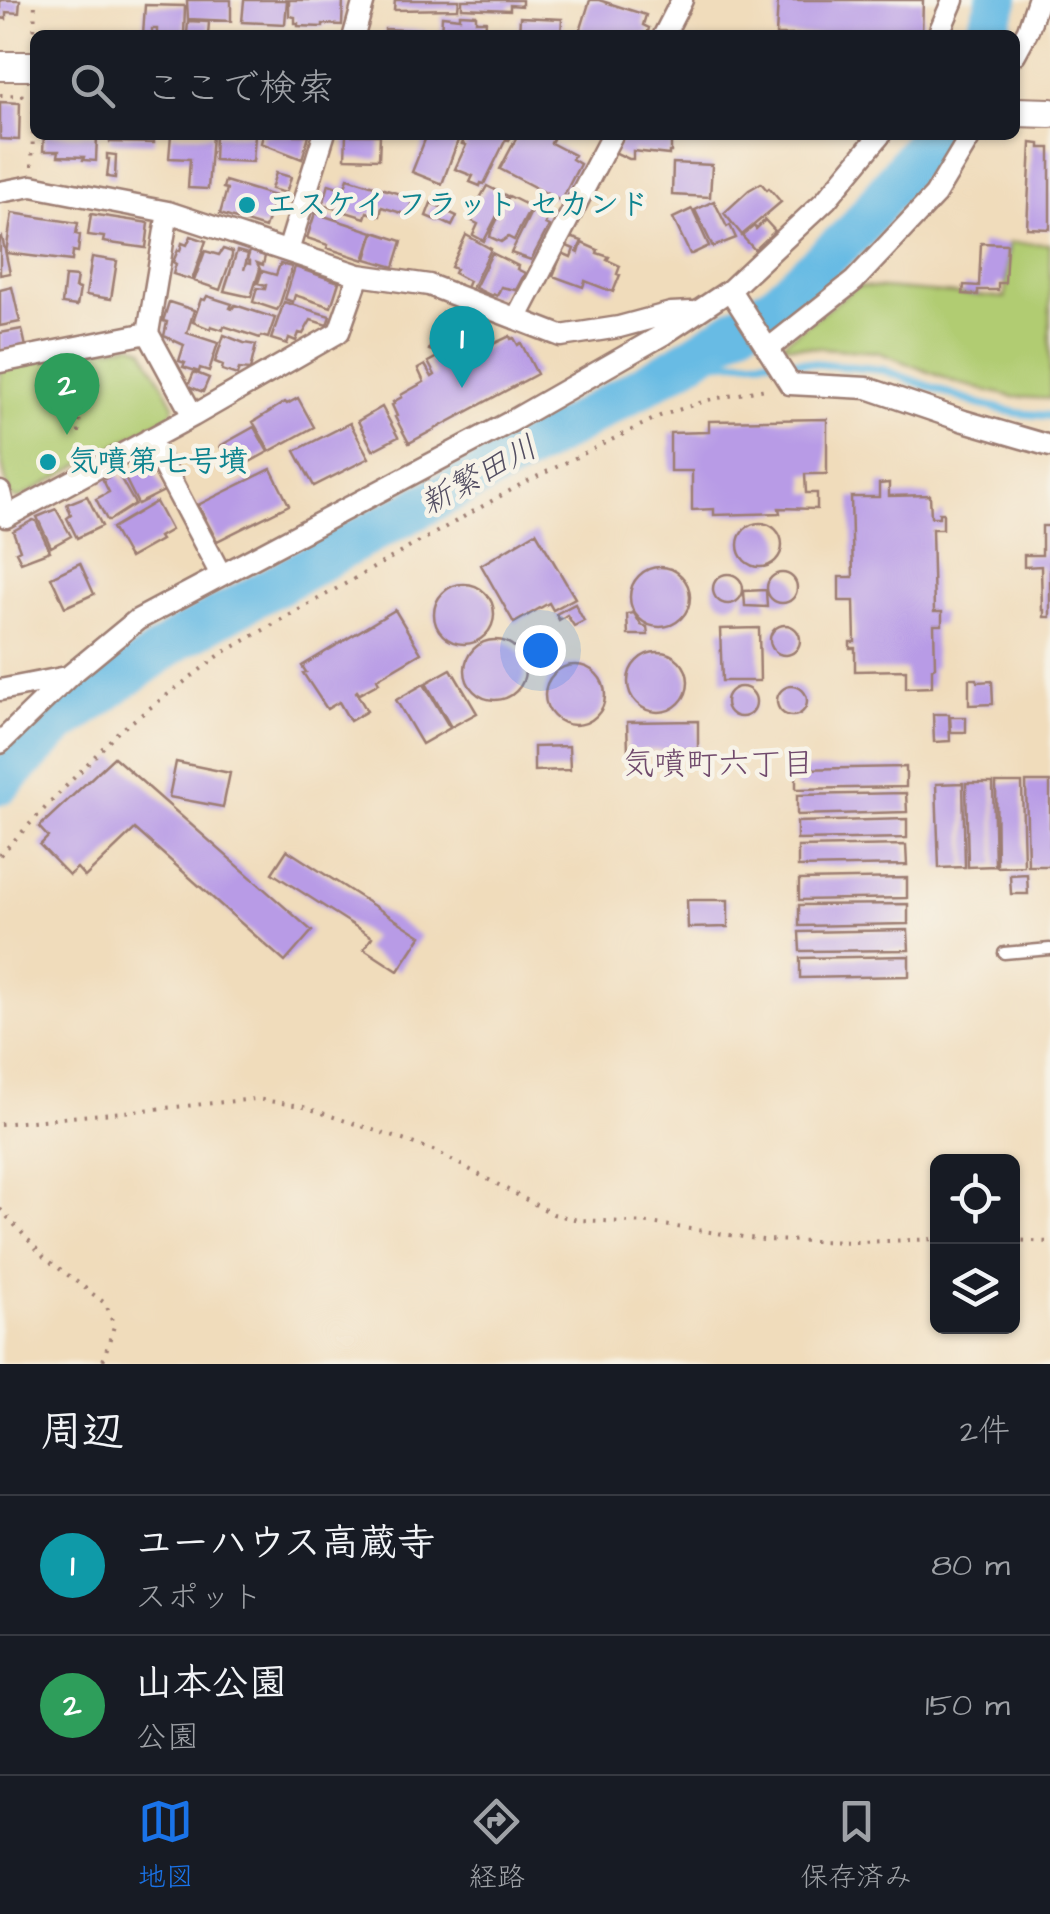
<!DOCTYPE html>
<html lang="ja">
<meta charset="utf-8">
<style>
:root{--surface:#171b24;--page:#242831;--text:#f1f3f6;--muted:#9ea1a6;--line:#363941;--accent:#1a73e8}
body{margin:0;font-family:"Architects Daughter","Klee One",sans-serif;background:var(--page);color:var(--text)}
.controls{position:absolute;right:30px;bottom:30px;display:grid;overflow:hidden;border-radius:15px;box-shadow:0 2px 8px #0004}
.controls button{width:90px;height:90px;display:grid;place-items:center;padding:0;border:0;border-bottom:2px solid var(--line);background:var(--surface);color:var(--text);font:50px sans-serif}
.you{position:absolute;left:540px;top:650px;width:35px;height:35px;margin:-25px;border:8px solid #fff;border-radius:50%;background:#1a73e8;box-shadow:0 0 0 15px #1a73e833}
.badge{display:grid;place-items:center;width:65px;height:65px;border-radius:50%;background:var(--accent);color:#fff;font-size:32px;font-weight:700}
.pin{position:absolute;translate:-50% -82px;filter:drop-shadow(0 2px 5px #0008)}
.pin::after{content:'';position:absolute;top:52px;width:35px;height:30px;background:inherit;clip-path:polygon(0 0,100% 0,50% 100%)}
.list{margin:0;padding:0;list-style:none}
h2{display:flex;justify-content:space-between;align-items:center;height:130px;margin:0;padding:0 40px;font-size:42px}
h2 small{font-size:32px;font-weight:400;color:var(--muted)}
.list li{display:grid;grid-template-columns:65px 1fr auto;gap:30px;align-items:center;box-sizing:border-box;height:140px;padding:0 40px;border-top:2px solid var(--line)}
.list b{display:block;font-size:38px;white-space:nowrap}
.list p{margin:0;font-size:32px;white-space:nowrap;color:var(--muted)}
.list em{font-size:32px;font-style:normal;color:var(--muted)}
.icon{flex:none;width:55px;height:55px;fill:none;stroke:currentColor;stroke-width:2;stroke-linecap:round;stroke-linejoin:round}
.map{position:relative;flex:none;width:1050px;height:1364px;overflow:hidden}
.search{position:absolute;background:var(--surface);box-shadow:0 2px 8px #0004;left:30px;right:30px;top:30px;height:110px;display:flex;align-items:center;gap:25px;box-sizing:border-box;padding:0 35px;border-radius:15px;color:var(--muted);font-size:38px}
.sheet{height:410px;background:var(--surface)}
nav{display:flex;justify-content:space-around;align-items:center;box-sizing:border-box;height:140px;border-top:2px solid var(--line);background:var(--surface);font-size:28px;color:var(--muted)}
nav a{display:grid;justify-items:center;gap:5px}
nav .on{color:var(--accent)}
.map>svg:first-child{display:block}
</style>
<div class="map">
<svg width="1050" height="1364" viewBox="0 0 1050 1364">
<rect width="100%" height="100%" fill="#f7f3e8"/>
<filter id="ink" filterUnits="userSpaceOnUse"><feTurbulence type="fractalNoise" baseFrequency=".01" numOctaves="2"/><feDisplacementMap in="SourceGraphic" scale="20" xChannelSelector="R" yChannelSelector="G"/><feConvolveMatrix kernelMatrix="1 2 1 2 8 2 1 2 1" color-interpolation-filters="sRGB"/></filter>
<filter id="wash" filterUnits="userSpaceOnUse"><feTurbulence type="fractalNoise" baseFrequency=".0048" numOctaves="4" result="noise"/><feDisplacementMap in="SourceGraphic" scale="40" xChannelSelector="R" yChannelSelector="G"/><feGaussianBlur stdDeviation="2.25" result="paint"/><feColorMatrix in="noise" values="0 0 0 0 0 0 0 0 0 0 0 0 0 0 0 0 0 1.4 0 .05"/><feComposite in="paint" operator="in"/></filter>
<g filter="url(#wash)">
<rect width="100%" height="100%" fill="#f0dcbb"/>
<path fill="#b1cc72" stroke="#7e764e" stroke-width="2.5" d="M1009 243 1050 244V399L1014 397 980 389 952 381 878 352 780 345 858 286 1005 298Z
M133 344 143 349 174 405 171 415 18 499 9 495 0 455V367Z"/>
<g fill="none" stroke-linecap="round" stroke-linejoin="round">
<path stroke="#68bbe4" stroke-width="8" d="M679 365 770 359 883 370 978 404 1017 413 1050 416"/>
<path stroke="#68bbe4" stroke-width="42" d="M985 35 998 0
M0 784 58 725 180 638 385 525 515 458 679 365 777 302 857 230 931 135"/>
</g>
<g id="blocks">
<path fill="#b89be6" d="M0 0H20L19 13 6 12V19L0 18Z
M187 0H231V21L188 19Z
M244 0H287L285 24 242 22Z
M289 0H343L342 25 323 24V27L298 26V23H295V17L289 16Z
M395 0H459L458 9 394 10Z
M462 0H522V6L510 5V10L462 8Z
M590 0H599L646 15 643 25 649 28 647 35H579Z
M778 0H923L922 35H776Z
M145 5 185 6 184 35H157V29H152V35H143Z
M460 14 476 15V21H486L485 35H441L442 16 460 18Z
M520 17 562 19 561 35H519Z
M188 21 209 22 208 35H187Z
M385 29 426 31 425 35H385Z
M0 102 20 103 19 140 0 139Z
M44 135H97L96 161 83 160 84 157 58 156 59 151H43Z
M110 135H154V143L110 142Z
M171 135H212L208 189 188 188 190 159 169 158Z
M215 135H255L253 162 214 160Z
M263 135H309L302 159 261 143Z
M346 135H380L379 159 345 158Z
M436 135H460L442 184 412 172 426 137 434 140Z
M466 135H512L509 140 506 139 484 184 481 183 480 186 470 182 473 176 455 169 466 145 462 144Z
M518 135 530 137 531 135H555L551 143 574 155 572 159 580 164 561 201 500 169Z
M623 135H671V152H669V155L633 151V159H629L614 152Z
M1031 143 1040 144V148H1050V229L1027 228Z
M107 154 116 155 115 178 107 177 109 159H107Z
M673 163 712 165 710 197 672 195Z
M276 173 291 177 286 193 271 189Z
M348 178 413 198 408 215 382 207 380 216 367 212 365 218 323 205 329 184 344 189Z
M225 181 275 196 265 228 220 214 227 189 223 188Z
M761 183 767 190 769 188 781 202 742 235 724 213 749 190Z
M487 186 507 196 484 241 473 235 478 224 470 220V216Z
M509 196 531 207 514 240 508 237 501 242 490 237 491 232Z
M714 201 727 227 730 225 736 238 713 247 695 210Z
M431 203 443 208 438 221 426 216Z
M533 208 549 216 545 224 549 226 531 260 511 253Z
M692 209 709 246 692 254H690L673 218Z
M444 210 457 216 452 226 439 220Z
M12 213 78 223 76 234 80 235 78 252 73 251 72 261 6 253Z
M315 213 373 232 364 260 327 248 328 245 307 238Z
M91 214 149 223 146 248 103 242 104 237 88 235Z
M765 220 775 231 755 250 742 236 754 226 756 229Z
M374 232 402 241 394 267 366 259Z
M466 235 491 249 471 290 466 288 469 281 454 273 456 269 451 267Z
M191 236 206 241 192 280 173 274 176 264 173 262 178 250 180 251 182 243 187 245Z
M2 237 10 273 0 275V238Z
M570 237 582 241 577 252 579 253 582 243 598 250 597 253 609 257 607 260 620 266 617 274 620 275 613 292 585 281 583 287 553 276 562 253 571 257 574 249 567 246Z
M981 243 1007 244 1005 283H998V290H978V295L963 294 964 285 979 286Z
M223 249 232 252V256L220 290 194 281 205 251 219 255Z
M237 251 248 254 244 270 246 263 250 264V261L247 260 250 251 265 256 263 265 257 263 260 269 251 297 224 291Z
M492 253 518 266 517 269 525 273 516 290 501 287 497 296 493 294 492 296 475 288Z
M92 257 117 261 111 299 86 295Z
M280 264 292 267 279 307 277 310 253 302 257 288 265 289 266 285 258 283 262 271 276 275Z
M295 267 339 282 331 307 295 295 293 302 285 299Z
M65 276 77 277 75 288 80 289 77 306 62 304Z
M12 287 20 322 0 326V290Z
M207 296 232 304 230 308 232 309 235 305 275 318 268 338 261 336 260 338 224 326 223 330 211 326 210 329 193 322 201 299 205 300Z
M169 302 194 310 187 333 218 343 209 371 200 368 199 372 183 367 185 363 179 361 184 345 164 336 167 322 163 321Z
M284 302 330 316 327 325 311 320 303 334 299 333 296 341 289 338 287 344 271 339Z
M442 312 448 313 435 352 429 350Z
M452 315 478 322 472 340 464 345 462 350 460 349 465 359 469 357 464 347 471 343 476 352 510 336 511 339 514 338 518 345 521 343 537 374 409 443 395 417 397 416 392 405 394 404 393 402 402 397 401 395 424 382 418 369 425 365 432 377 435 375 428 362 454 348 450 347 457 323 449 346 443 344Z
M22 329 26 347 0 351V333Z
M224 335 244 343 256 345 250 370 239 369 237 375 222 370 223 365 215 362Z
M194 372 209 378 203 392 188 386Z
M298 398 314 427 270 451 253 422 285 402 287 404Z
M382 407 398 437 373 450 358 421Z
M827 419V474H805L806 493H817V509L779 508 780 513 714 515V509L692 510V471H670V433L709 432V421Z
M350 423 369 458 314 486 295 451Z
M254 427 268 452 233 471 220 446Z
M149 463 164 491 138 504 124 476Z
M271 469 289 505 217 541 198 505Z
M117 472 135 504 110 520H107L96 499 109 492 103 480Z
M889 483V496L930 495 931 517H939V513H943V529H932L934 612H942V625H934L935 667 932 669V687L906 688V670L855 671V648H850V642H855L854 601H839V577H853L851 497H879V484Z
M87 496 102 526 77 538 67 518 71 515 67 504Z
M156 502 171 530 159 537 161 540 129 558 112 528Z
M56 509 71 536 51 547 37 517Z
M33 520 36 521 50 551 21 562 16 552 20 550 13 531Z
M738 545a22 22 0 1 1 44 0a22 22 0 1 1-44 0Z
M1042 526H1050V617H1044V610H1042L1041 566 1024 567V555H1042Z
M536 532 575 598 553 610 549 603 514 623 481 565Z
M80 563 94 594 65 607 51 577Z
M630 597a30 30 0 1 1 60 0a30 30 0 1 1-60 0Z
M767 588a15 15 0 1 1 30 0a15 15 0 1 1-30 0Z
M713 589a15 15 0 1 1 30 0a15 15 0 1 1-30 0Z
M434 614a30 30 0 1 1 60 0a30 30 0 1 1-60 0Z
M766 590 767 607 745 606 744 591Z
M575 604 584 621 574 626 567 615 559 620 556 614Z
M395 610 421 653 377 679 379 683 359 694 357 691 356 692 367 711 350 721 339 702 327 709 303 673 306 672 302 666Z
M634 613 641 625 647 627 648 635H628L627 614Z
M770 640a15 15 0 1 1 30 0a15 15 0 1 1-30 0Z
M759 628 760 681H722L720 629Z
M465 670a30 30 0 1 1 60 0a30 30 0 1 1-60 0Z
M628 682a30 30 0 1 1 60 0a30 30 0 1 1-60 0Z
M545 695a30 30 0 1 1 60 0a30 30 0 1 1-60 0Z
M451 669 477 713 451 727 426 683Z
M969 679H977L978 682 992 681 993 704 969 705Z
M424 684 450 728 422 744 396 700Z
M777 701a15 15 0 1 1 30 0a15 15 0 1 1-30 0Z
M726 702a15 15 0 1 1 30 0a15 15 0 1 1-30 0Z
M933 714H949L950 741 934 742Z
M950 717H966V732H951Z
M698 721V749L628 751 627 722Z
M569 746 570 770 534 771V747Z
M114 757 312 931 285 962 135 829 85 877 77 868 69 875 40 845 48 837 39 827Z
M176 762 230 773 223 807 169 797Z
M906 767V787L796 789V769Z
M1026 782H1050V866H1028Z
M963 783 965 867 939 868 936 784Z
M966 783H993L995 866 968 867Z
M996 783H1022L1024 866 997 867Z
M906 793 907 812 797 815V795Z
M907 819V838L797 840V822Z
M906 845 907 865 798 867V847Z
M287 850 421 936 398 971 364 949 372 937 272 873Z
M1027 874 1028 894H1011L1010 875Z
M907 878V898L799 900V880Z
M687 900H728V927L688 928Z
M908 904V924L799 926V905Z
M908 930 909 950 800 951 799 932Z
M909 956V976L800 978V958Z"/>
</g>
</g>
<g filter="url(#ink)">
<use href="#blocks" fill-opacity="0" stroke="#9d7e73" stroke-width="2.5"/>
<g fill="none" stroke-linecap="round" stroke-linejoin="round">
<defs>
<path id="service" d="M1004 953 1050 949"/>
<path id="minor" d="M354 35 364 0
M664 35 682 0
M938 35 953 0
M1015 54 1028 30 1038 0
M0 192 32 186 168 212 359 275 429 285 561 336 619 327 671 313 692 312
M168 212 148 333 193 416
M288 251 324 135
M730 290 790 384 867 388 964 421 1050 446
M516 319 612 135
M768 349 854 281 935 195 971 135
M0 362 148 333
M149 439 221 575
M0 492 6 517 193 416 339 332 359 275
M0 690 67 677
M0 743 69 676 137 620 510 422 664 334 730 290 826 200 880 135"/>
<path id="secondary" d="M0 66H35
M1015 112 1050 113"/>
</defs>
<use href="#service" stroke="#9d7e73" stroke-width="15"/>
<use href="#minor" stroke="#9d7e73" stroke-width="25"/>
<use href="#secondary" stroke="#9d7e73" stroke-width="32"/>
<path stroke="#9d7e73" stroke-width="4" stroke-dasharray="2.5 8" stroke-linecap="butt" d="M34 40 35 0
M0 95 35 96
M32 166 34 96
M79 433 81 368
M0 855 117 733 221 654 520 485 660 416 708 400 766 389
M0 1124 256 1099 301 1106 433 1150 553 1214 578 1220 650 1223 763 1240 861 1242 938 1239
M0 1209 44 1257 106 1304 114 1326 102 1364
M1012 1240 1050 1242"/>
<use href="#service" stroke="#fff" stroke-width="10"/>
<use href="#minor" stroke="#fff" stroke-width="20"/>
<use href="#secondary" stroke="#fff" stroke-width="28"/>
</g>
</g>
<g fill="#0f9aa8" stroke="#f7f3e8" stroke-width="4">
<circle cx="247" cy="205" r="10"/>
<circle cx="48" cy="462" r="10"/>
</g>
<g text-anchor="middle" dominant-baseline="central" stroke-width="9" stroke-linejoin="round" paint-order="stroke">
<g font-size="30" font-weight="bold" fill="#0d838f" stroke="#f7f3e8" text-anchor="start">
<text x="267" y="205">エスケイ フラット セカンド</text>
<text x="68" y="462">気噴第七号墳</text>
</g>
<g font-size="32" font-style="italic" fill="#534e62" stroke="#f7f3e8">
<text transform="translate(479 476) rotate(-29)">新繁田川</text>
</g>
<g font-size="32" fill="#704a6c" stroke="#f7f3e8">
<text x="718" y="764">気噴町六丁目</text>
</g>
</g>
</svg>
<div class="controls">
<button><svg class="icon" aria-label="locate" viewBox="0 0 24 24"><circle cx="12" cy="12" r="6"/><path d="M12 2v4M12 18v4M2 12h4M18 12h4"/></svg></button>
<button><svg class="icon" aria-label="layers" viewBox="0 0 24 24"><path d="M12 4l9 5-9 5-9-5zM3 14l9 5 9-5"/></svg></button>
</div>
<div class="you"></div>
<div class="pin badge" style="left:462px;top:388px;background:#0f9aa8">1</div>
<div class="pin badge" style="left:67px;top:435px;background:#2e9e5b">2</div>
<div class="search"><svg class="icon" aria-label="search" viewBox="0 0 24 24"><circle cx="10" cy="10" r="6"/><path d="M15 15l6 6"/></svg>ここで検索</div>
</div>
<section class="sheet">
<h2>周辺<small>2件</small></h2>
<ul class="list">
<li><span class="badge" style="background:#0f9aa8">1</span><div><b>ユーハウス高蔵寺</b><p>スポット</p></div><em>80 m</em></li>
<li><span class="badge" style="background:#2e9e5b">2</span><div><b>山本公園</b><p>公園</p></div><em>150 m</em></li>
</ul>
</section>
<nav>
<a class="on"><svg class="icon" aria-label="map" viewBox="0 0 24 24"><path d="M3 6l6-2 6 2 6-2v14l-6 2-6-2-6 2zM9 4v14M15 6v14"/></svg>地図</a>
<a><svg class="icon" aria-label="directions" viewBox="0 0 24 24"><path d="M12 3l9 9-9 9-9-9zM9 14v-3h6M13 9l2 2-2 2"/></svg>経路</a>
<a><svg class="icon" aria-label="saved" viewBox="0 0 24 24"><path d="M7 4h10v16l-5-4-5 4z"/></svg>保存済み</a>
</nav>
